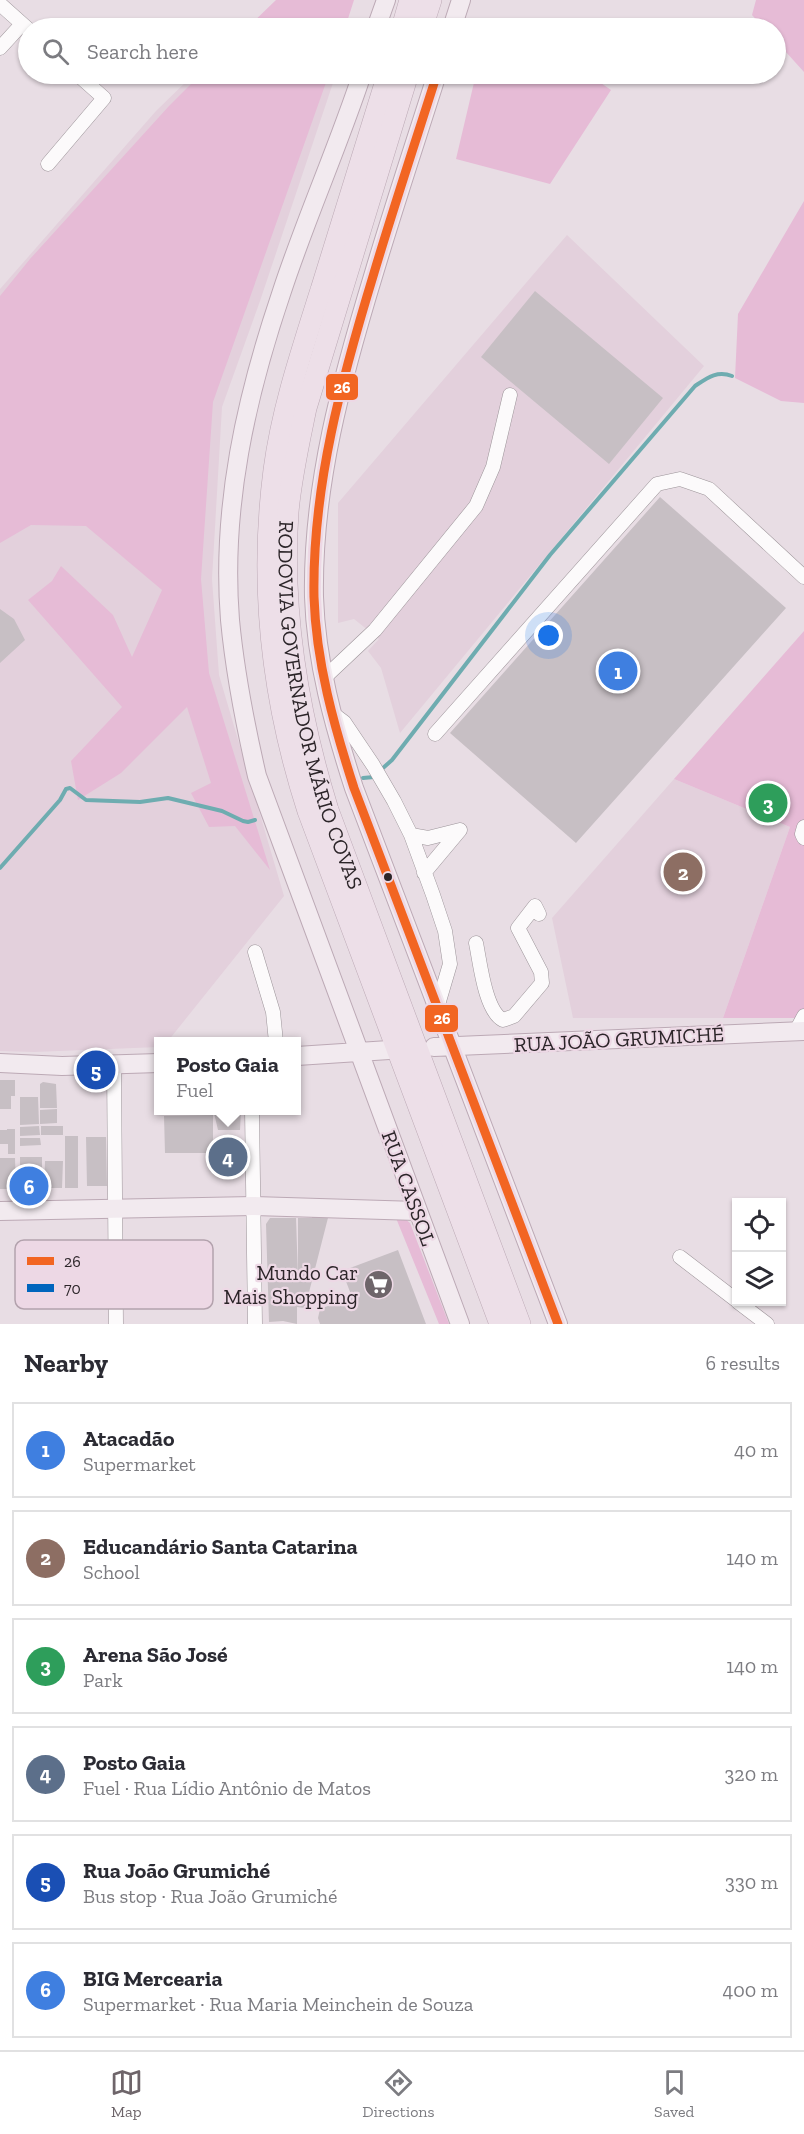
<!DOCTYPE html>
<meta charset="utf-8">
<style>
:root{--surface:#fff;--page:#f7f7f7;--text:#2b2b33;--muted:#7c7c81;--line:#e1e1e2;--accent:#6e656a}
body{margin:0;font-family:"Zilla Slab",serif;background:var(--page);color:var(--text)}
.controls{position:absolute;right:18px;bottom:18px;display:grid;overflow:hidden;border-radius:0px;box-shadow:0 2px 4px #0004}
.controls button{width:54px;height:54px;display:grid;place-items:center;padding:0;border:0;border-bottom:2px solid var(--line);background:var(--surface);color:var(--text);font:30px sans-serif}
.you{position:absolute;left:549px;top:636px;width:21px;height:21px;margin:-15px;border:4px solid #fff;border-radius:50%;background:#1a73e8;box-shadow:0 0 0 9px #1a73e833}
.badge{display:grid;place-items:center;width:39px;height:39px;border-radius:50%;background:var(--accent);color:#fff;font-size:20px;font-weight:700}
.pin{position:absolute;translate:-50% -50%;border:3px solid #fff;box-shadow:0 2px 6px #0006}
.popup{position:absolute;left:154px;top:1037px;width:147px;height:78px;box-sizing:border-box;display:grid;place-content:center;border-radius:0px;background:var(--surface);filter:drop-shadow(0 2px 4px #0005);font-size:20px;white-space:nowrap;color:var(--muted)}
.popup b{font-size:22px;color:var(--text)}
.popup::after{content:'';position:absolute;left:50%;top:100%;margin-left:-12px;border:12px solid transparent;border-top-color:var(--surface)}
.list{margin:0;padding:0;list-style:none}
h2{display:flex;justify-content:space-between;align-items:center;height:78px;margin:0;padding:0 24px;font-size:26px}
h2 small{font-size:20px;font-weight:400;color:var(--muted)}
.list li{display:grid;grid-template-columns:39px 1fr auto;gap:18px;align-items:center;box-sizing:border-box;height:96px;margin:0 12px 12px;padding:0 12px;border:2px solid var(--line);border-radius:0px}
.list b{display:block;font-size:22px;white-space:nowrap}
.list p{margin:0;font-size:20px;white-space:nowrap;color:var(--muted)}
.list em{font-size:20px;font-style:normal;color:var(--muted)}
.icon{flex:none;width:33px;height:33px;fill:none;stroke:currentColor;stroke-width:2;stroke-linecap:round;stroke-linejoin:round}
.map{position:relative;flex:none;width:804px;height:1324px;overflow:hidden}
.search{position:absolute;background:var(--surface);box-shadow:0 2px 4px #0004;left:18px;right:18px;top:18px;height:66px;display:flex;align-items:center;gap:15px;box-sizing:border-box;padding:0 21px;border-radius:33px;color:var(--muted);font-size:22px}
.sheet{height:726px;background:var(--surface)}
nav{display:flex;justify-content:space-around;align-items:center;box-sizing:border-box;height:84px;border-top:2px solid var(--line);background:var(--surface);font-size:16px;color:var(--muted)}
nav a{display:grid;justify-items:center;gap:3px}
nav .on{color:var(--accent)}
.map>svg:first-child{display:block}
</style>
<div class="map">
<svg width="804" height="1324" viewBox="0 0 804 1324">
<rect width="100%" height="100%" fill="#e8dde4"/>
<path fill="#e3d0dc" d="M194 74H336L260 301 222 407 212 579 219 675 284 896 168 1041 159 1042V1047L34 1052 0 1051V289L156 111Z
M567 235 704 366 400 733 381 668 368 651 379 639 354 619 338 623V503Z
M674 779 790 827 723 1018H573L552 918Z"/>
<path fill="#e6bbd6" d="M276 0H354L345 28H247Z
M756 0H804V72L776 41V28H764L752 15Z
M201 74H329L213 402 201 579 209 673 270 870 235 826 209 827 191 793 211 783 187 707 121 773 78 800 71 761 122 707 28 600 52 581 61 566 113 615 132 657 162 590 86 526 31 525 0 543V296L30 259 169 106Z
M476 74H588L611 90 550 184 456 159Z
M804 201V403L781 401 735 378 738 314Z
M804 631V1018H723L790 827 674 779Z
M396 1218H404L410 1223 449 1324H439Z"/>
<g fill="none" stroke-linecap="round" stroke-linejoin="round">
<path stroke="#6eacb0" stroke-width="4" d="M383 768 392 760 550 555 695 386C707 378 717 370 732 376
M363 778 374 777
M0 868 60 800 66 789 70 788 86 800 140 802 168 798 222 811 243 821 248 822 255 820"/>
</g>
<path fill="#c7bfc4" d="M535 291 663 398 609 464 481 357Z
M660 497 786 608 576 843 450 733Z
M0 609 14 619 25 640 0 663Z
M0 1080H15V1096H11V1109H0Z
M43 1082 56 1084 57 1108H40V1084Z
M20 1097H38L39 1124 20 1125Z
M57 1109V1123L40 1124V1110Z
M209 1110H241L240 1130H218L214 1113 209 1112Z
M213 1115V1153H165L164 1116Z
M39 1126 40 1135 20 1136V1127Z
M41 1126H63V1135H41Z
M7 1129H15V1154H8V1144H0V1130H7Z
M65 1136H78V1188H65Z
M86 1137H106L107 1186H87Z
M20 1138H40L41 1145 20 1146Z
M216 1148H239V1167H216Z
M20 1157H42V1189H20Z
M0 1158H15L16 1189H0Z
M45 1161H63L62 1188H44Z
M312 1210H330L305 1308 297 1307V1324L283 1321 269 1322 266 1224 270 1218H296L298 1277V1218H312Z
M398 1250 426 1324H320L318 1318 320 1309 352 1297 342 1271Z"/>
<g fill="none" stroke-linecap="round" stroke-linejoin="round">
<defs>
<path id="minor" d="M0 4 28 29
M0 48 22 24
M48 164 104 98 77 74
M324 678 375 630 476 506 493 467 510 395
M332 713 344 722 373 765 394 801 411 835 433 895 445 931 450 964 437 1008
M435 734 657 484 680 479 709 489 804 577
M804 827 802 834 804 838
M411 835 428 838 460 830
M424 873 460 830
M476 943C480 962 485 1011 503 1020L514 1016 542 983 541 972 518 928 535 906 539 914
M255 952 273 1012 276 1042
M796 1031 804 1016
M114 1065 116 1324
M252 1110 255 1324
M680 1257 736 1300
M738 1302 767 1324"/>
<path id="major" d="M376 28 386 0
M452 28 461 0
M362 74C338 147 306 218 282 291 246 397 221 507 230 620 235 673 245 724 257 776L460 1324
M437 74C416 140 394 206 374 273 342 378 312 486 314 597 316 662 334 726 354 788L558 1324
M434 1047 804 1031
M297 1056 389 1050
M0 1063 62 1066 159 1063
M0 1211 253 1206 417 1211"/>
<g id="highway">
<path d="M402 28 410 0"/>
<path d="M422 28 431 0"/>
<path d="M388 74C365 146 343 218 321 290 302 350 282 409 274 470 259 586 272 700 308 811L500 1324"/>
<path id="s1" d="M408 74 306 408C299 442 291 477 288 512 281 614 298 713 328 810L520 1324"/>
</g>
</defs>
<use href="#minor" stroke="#9c9499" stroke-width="15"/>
<use href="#major" stroke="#bca9b5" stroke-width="20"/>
<use href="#highway" stroke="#bca9b5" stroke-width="22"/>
<use href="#minor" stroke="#fcfafb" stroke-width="14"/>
<use href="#major" stroke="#f2eaef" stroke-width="18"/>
<use href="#highway" stroke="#eddfe8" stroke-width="21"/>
<defs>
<path id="bus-1" d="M437 74C416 140 394 206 374 273 342 378 312 486 314 597 316 662 334 726 354 788L558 1324"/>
</defs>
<use href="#bus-1" stroke="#edd8e5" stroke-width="14"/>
<use href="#bus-1" stroke="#f26522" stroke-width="9"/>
</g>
<defs>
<symbol id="supermarket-disc" viewBox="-11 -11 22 22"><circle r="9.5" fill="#6e656a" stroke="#edd8e5"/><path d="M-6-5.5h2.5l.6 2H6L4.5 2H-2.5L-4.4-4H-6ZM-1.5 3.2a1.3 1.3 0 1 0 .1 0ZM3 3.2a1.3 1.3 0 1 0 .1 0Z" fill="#fff"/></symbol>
</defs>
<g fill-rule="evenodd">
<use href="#supermarket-disc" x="362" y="1268" width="33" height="33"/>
</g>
<circle fill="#2c2529" stroke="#edd8e5" stroke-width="2" cx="388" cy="877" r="5"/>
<g text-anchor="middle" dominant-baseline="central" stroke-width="4.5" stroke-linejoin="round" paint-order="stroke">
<g font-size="21" fill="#2c2529" stroke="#edd8e5">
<text stroke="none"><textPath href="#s1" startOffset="652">RODOVIA GOVERNADOR MÁRIO COVAS</textPath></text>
<text transform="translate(619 1039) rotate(-3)">RUA JOÃO GRUMICHÉ</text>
<text transform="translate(409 1188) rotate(70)">RUA CASSOL</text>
</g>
<g font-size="21" fill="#2c2529" stroke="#edd8e5" text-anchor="end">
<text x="358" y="1272">Mundo Car<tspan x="358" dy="24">Mais Shopping</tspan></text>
</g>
</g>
<rect x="15" y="1240" width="198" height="69" rx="9" fill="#edd8e5" stroke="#b3a2ad" stroke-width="1.5"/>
<rect x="27" y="1257" width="27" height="8" fill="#f26522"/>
<rect x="27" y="1284" width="27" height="8" fill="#0065bd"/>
<g font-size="16" fill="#2c2529">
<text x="64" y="1267">26</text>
<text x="64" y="1294">70</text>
</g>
<g stroke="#edd8e5" stroke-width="2">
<rect x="325" y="373" width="34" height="28" rx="6" fill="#f26522"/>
<rect x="424" y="1004" width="35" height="29" rx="6" fill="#f26522"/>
</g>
<g font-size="16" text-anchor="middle" font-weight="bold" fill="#fff">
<text x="342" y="393">26</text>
<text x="442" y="1024">26</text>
</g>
</svg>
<div class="controls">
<button><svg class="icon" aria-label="locate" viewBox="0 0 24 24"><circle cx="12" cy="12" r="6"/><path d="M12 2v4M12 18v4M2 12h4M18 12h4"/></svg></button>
<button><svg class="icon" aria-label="layers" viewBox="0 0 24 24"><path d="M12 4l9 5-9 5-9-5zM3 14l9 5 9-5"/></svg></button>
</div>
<div class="you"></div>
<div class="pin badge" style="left:618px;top:671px;background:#3f7fe0">1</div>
<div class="pin badge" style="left:683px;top:872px;background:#8d6e63">2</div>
<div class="pin badge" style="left:768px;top:803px;background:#2e9e5b">3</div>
<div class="pin badge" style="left:228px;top:1157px;background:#5c6f8a">4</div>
<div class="popup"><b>Posto Gaia</b>Fuel</div>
<div class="pin badge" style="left:96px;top:1070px;background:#1a4fb4">5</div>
<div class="pin badge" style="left:29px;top:1186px;background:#3f7fe0">6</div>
<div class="search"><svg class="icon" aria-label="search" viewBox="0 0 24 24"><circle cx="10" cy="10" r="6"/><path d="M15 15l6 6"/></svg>Search here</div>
</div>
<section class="sheet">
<h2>Nearby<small>6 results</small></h2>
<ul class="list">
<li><span class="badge" style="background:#3f7fe0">1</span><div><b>Atacadão</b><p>Supermarket</p></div><em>40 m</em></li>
<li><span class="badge" style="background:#8d6e63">2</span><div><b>Educandário Santa Catarina</b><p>School</p></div><em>140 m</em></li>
<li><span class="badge" style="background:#2e9e5b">3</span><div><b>Arena São José</b><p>Park</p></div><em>140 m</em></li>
<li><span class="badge" style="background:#5c6f8a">4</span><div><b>Posto Gaia</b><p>Fuel · Rua Lídio Antônio de Matos</p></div><em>320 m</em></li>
<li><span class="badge" style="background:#1a4fb4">5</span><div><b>Rua João Grumiché</b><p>Bus stop · Rua João Grumiché</p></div><em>330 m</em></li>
<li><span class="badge" style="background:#3f7fe0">6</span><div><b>BIG Mercearia</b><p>Supermarket · Rua Maria Meinchein de Souza</p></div><em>400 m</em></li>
</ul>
</section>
<nav>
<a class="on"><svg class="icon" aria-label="map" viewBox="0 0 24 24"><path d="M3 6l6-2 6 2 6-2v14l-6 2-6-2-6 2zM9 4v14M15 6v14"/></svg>Map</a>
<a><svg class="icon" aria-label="directions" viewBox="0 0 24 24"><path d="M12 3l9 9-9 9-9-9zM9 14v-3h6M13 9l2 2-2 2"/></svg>Directions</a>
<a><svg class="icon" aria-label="saved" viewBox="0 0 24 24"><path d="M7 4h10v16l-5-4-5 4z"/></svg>Saved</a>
</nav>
